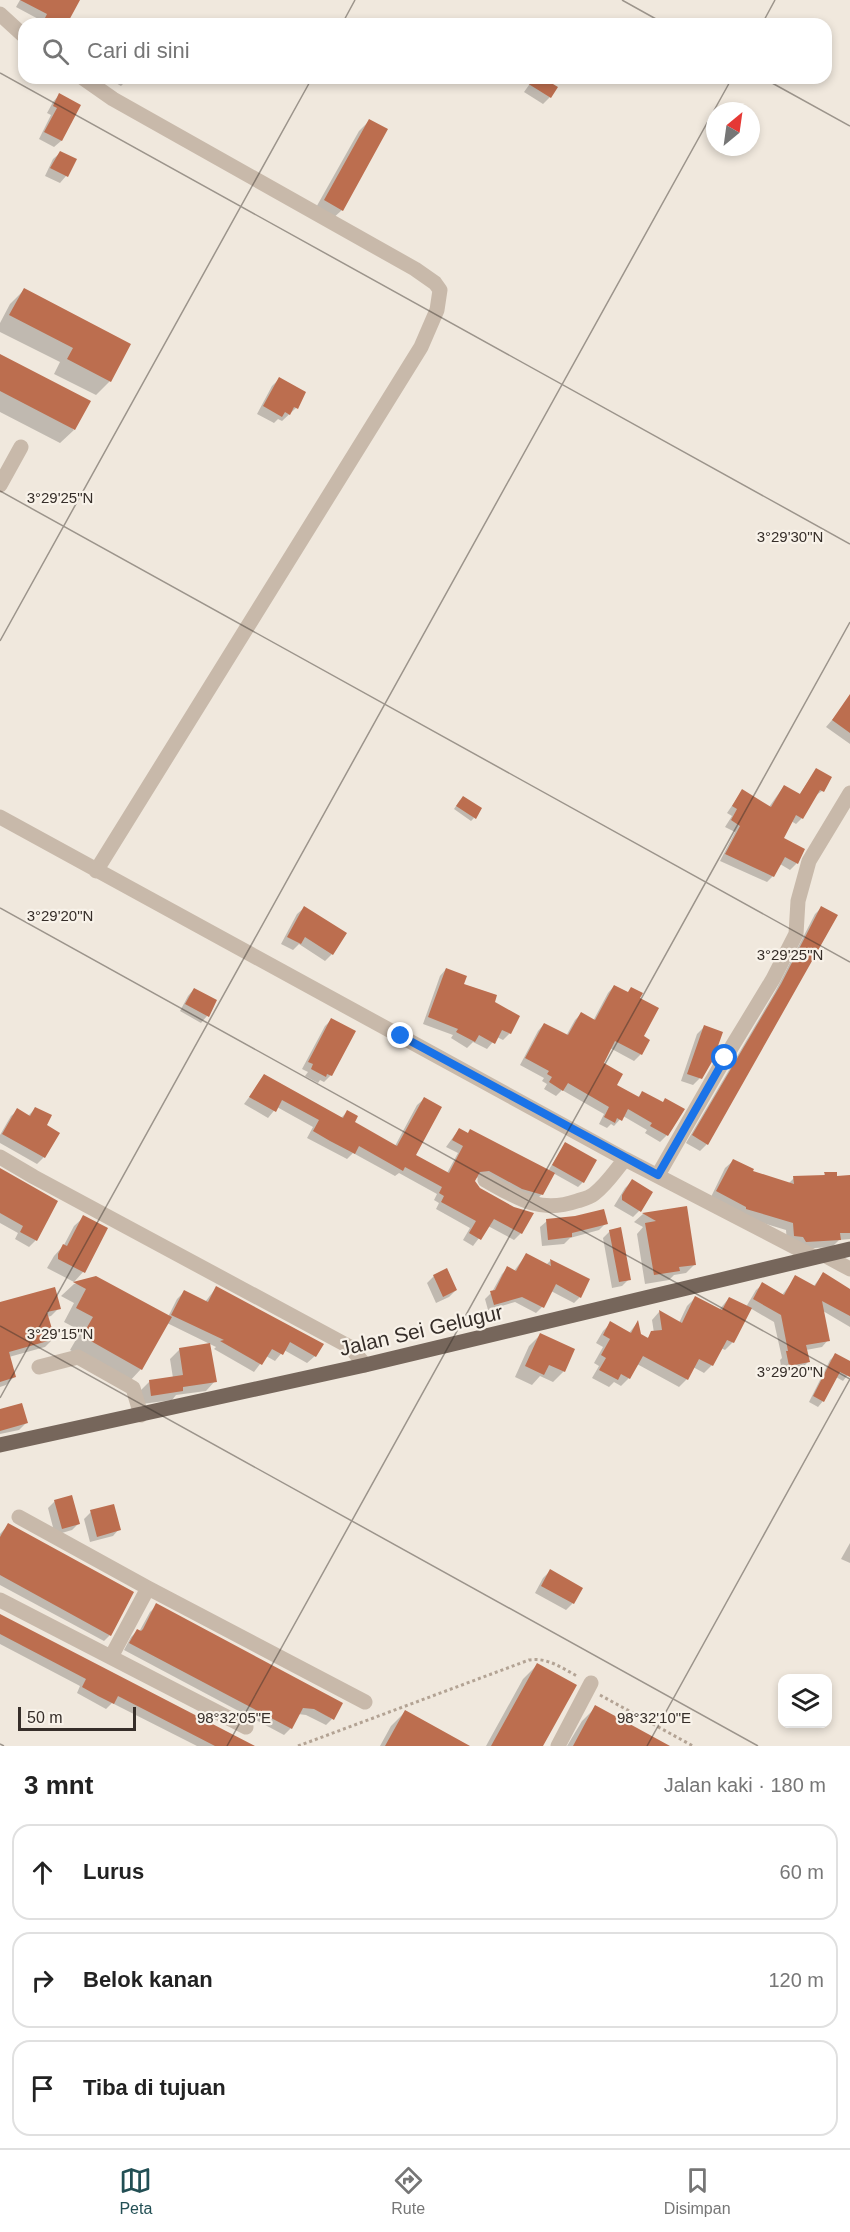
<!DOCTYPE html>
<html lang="id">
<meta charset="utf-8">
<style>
:root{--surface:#fff;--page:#f2f2f2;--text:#222;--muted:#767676;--line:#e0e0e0;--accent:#224f54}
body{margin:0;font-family:Arial,sans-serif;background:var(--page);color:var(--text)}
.controls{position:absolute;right:18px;bottom:18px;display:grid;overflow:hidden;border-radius:12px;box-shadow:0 3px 9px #0003}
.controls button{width:54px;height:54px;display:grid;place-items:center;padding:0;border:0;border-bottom:2px solid var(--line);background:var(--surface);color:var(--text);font:30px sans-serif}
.compass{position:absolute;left:706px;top:102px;width:54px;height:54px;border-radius:50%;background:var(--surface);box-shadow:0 3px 9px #0003;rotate:29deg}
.scale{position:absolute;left:18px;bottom:15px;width:118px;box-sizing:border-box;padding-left:6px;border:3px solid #362e29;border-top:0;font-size:16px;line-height:21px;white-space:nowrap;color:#362e29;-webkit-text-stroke:4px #f8f2e9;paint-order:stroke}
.stop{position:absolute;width:18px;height:18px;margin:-14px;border:4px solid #1a73e8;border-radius:50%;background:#fff}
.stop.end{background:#1a73e8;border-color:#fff;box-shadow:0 2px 6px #0008}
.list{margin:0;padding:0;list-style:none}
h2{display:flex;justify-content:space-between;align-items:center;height:78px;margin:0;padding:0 24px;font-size:26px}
h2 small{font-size:20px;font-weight:400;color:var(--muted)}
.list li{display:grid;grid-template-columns:39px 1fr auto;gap:18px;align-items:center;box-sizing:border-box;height:96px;margin:0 12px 12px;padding:0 12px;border:2px solid var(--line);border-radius:18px}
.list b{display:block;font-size:22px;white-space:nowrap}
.list em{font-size:20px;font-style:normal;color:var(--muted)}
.icon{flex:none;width:33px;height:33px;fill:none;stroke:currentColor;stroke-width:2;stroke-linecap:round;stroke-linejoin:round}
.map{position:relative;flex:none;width:850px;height:1746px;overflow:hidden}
.search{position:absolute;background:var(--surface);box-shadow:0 3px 9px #0003;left:18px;right:18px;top:18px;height:66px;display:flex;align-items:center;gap:15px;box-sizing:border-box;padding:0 21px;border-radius:18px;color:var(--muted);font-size:22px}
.sheet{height:402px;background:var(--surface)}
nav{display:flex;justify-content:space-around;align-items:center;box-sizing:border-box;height:84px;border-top:2px solid var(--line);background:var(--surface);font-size:16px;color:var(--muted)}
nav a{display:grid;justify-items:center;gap:3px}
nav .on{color:var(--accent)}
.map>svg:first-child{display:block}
</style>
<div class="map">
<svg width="850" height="1746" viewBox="0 0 850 1746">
<rect width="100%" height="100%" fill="#f0e8dd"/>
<path fill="#0003" d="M20 0H69L65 24H41L42 21 16 7Z
M107 78H129L121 86Z
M534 78H540L550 97 543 104 524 92Z
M59 95 79 106 61 141 54 147 39 139 51 115 47 113 53 102Z
M369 121 342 210 331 220 314 211 359 131Z
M60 153 75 160 66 176 60 183 45 176 53 159Z
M24 290 110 381 96 395 54 374 60 362 0 332V323L10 304Z
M0 356 74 430 60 443 0 412Z
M279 379 296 408 282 421 278 419 274 423 257 414 272 386Z
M844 706 850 710V744L826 727Z
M816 770 822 791 815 796 802 818 796 824 791 821 782 838 803 850 797 863 790 870 780 864 773 876 767 882 720 861 735 832 725 827 732 816 727 813 742 791 769 807 784 786 799 795Z
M460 800 474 818 471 821 454 809Z
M304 908 332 954 325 961 299 944 293 950 281 944 297 914Z
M821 908 707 1144 700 1151 686 1143 775 992 815 914Z
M446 969 462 985 493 1003 510 1033 503 1040 497 1037 487 1049 473 1042 467 1048 451 1038 453 1035 423 1024 440 976Z
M614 986 638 998 642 1037 641 1054 634 1061 610 1048 602 1063 615 1085 637 1098 643 1092 667 1135 660 1142 645 1133 647 1130 623 1116 614 1126 611 1124 607 1128 599 1124 604 1114 562 1090 556 1096 544 1089 547 1084 542 1081 544 1078 520 1065 538 1031 544 1024 566 1036 575 1020 581 1014 593 1021 608 993Z
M194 989 207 1016 201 1023 180 1011 188 996Z
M332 1019 331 1075 324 1082 320 1080 318 1083 305 1076 308 1072 302 1069 325 1026Z
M704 1027 711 1059 700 1078 693 1085 681 1081 697 1034Z
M265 1076 341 1118 348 1111 353 1123 395 1146 417 1105 424 1099 414 1155 447 1173 458 1153 446 1147 459 1129 548 1171 565 1144 583 1182 578 1187 553 1173 542 1194 535 1201 482 1177 475 1178 474 1181 479 1190 521 1233 514 1240 488 1226 473 1246 463 1240 470 1228 436 1209 439 1203 434 1200 437 1194 399 1173 395 1176 353 1153 347 1159 307 1138 313 1127 277 1107 268 1118 244 1104Z
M36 1108 45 1126 44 1157 37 1164 0 1143V1135L11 1116 18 1110 28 1116Z
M733 1161 751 1172 788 1184 794 1178 822 1177 825 1174 836 1177H850V1239L839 1240 832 1247 798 1249 787 1243 786 1230 739 1216 710 1199 725 1168Z
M0 1170 36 1240 29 1247 15 1239 18 1233 0 1223Z
M632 1181 639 1211 633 1217 614 1206 625 1188Z
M686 1208 695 1264 686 1273 674 1275 669 1280 645 1284 637 1234 643 1227 634 1222 643 1214Z
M84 1217 83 1272 74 1282 47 1268 54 1256 64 1245 74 1226Z
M547 1221 606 1223 599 1230 570 1238 564 1244 542 1246 540 1227Z
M610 1231 629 1279 622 1286 612 1288 603 1238Z
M526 1255 546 1265 550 1261 580 1297 574 1303 551 1291 542 1307 536 1313 515 1302 488 1310 485 1299 492 1292 502 1274 508 1268 514 1271Z
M823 1274 850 1290V1327L823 1311 828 1340 822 1347 806 1350 808 1362 801 1369 782 1372 780 1360 782 1358 774 1322 750 1308 733 1342 725 1350 721 1348 712 1365 704 1373 693 1367 687 1379 679 1387 637 1364 629 1378 621 1386 614 1382 609 1387 592 1378 599 1366 594 1363 603 1347 596 1343 603 1331 611 1323 629 1333 637 1323 639 1335 646 1339 654 1333 652 1320 659 1312 679 1323 687 1306 695 1298 719 1310 729 1298 746 1307 756 1290 763 1284 782 1295 796 1277 813 1287Z
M434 1276 456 1290 449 1297 436 1303 427 1283Z
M96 1277 168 1317 177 1299 184 1292 205 1302 216 1288 315 1356 307 1363 284 1350 275 1361 266 1356 254 1372 214 1349 216 1347 167 1323 141 1369 128 1383 70 1350 81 1331 64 1322 74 1303 61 1296 74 1284Z
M0 1305 59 1308 51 1316 47 1317 53 1339 45 1347 9 1357 14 1377 6 1385 0 1387Z
M540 1335 564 1371 553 1382 540 1376 532 1385 515 1377 529 1346Z
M180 1349 215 1381 206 1391 176 1395 172 1400 142 1404 140 1391 150 1381 173 1378 170 1359Z
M835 1355 850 1363V1372L843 1381 836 1377 823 1401 818 1407 809 1402 830 1360Z
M0 1410 26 1423 19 1430 0 1434Z
M55 1501 79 1523 72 1530 55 1535 48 1508Z
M91 1512 119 1529 113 1536 90 1542 84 1519Z
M8 1525 110 1635 104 1641 0 1585V1534Z
M850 1543V1563L841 1559Z
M550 1571 573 1603 566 1610 535 1593 543 1578Z
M157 1605 332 1719 326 1725 306 1715 298 1714 291 1728 284 1735 124 1650 131 1637 137 1631 139 1632 150 1612Z
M0 1616 238 1746H197L112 1703 106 1709 77 1693 80 1686 0 1644Z
M537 1665 541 1746H486L523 1679Z
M596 1707 667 1746H567L582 1721Z
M405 1712 466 1746H380L391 1726Z"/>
<path fill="#bc6e4f" d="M20 0H80L67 24H57L45 18 47 14Z
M519 78H543L558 87 551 98Z
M59 93 81 105 62 141 44 132 57 108 53 106Z
M369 119 388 129 343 211 324 200Z
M60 151 77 159 68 177 50 168Z
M24 288 131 344 111 382 67 359 73 348 9 315Z
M0 354 91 401 75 430 0 391Z
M279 377 306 392 298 409 294 407 290 415 285 412 282 417 263 406Z
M850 694V733L832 720Z
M816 768 832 777 824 792 820 790 803 819 796 815 784 838 805 849 798 864 785 857 774 877 725 854 740 826 731 820 737 809 732 806 742 789 771 807 784 785 800 794Z
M463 796 482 808 476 819 456 806Z
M304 906 347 933 333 955 305 937 301 944 287 937Z
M821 906 838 915 708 1145 692 1135 781 984Z
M446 968 467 976 464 984 497 995 495 1002 520 1016 511 1034 502 1030 495 1044 479 1035 475 1042 456 1032 458 1029 428 1017Z
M614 985 628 992 631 987 643 993 640 998 659 1008 644 1036 650 1040 642 1055 615 1041 604 1063 623 1074 617 1085 639 1097 642 1091 663 1102 665 1098 685 1109 668 1136 650 1126 652 1123 628 1109 622 1121 617 1118 615 1123 604 1117 609 1107 568 1083 563 1091 549 1082 552 1077 547 1074 549 1071 525 1058 544 1023 568 1035 581 1012 595 1020Z
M194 988 217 1000 209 1017 185 1004Z
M331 1018 356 1031 332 1076 327 1074 326 1077 311 1069 313 1064 308 1062Z
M704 1025 723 1032 713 1060 702 1079 687 1074Z
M264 1074 343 1118 347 1110 358 1116 355 1122 397 1146 424 1097 442 1107 416 1155 449 1173 463 1146 452 1140 459 1128 468 1133 470 1129 555 1173 543 1195 522 1189 489 1171 480 1172 475 1181 480 1188 514 1207 534 1213 522 1234 494 1219 481 1240 469 1233 476 1221 441 1202 444 1196 439 1193 442 1187 405 1167 403 1171 359 1146 355 1154 330 1141 313 1131 319 1120 282 1100 276 1112 249 1097Z
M35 1107 52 1115 47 1125 60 1133 45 1158 2 1134 17 1108 30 1116Z
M565 1142 597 1160 584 1183 552 1165Z
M733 1159 754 1169 753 1171 794 1184 793 1176 825 1175 824 1172H837V1176L850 1175V1233H840L841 1240 806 1242 803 1237 794 1236 793 1223 746 1209V1207L716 1191Z
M0 1168 58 1201 37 1241 20 1232 23 1226 0 1213Z
M632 1179 653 1192 641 1212 622 1200V1195Z
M687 1206 696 1265 679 1267 680 1271 654 1275 645 1223 656 1221 642 1213Z
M604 1209 608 1224 572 1233V1237L548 1240 546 1219 575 1216Z
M83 1215 108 1228 85 1273 58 1259V1254L63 1244 67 1246Z
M621 1227 631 1280 619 1282 609 1230Z
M526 1253 551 1266 550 1259 590 1279 581 1298 556 1284 544 1308 522 1297 494 1305 490 1291 495 1290 507 1266 516 1271Z
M447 1268 457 1290 443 1297 433 1275Z
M823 1272 850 1289V1316L822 1301 830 1341 806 1345 810 1362 789 1366 786 1351H788L781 1315 753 1299 762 1282 784 1295 795 1275 815 1286Z
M96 1276 172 1317 142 1370 82 1336 93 1317 76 1308 86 1289 73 1282Z
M216 1286 324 1344 316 1357 290 1342 283 1355 272 1349 262 1365 220 1341 224 1340 171 1315 184 1290 208 1302Z
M55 1287 61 1309 47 1312 55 1339 9 1352 16 1377 0 1382V1302Z
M695 1296 722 1310 729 1297 752 1308 734 1343 727 1340 713 1366 699 1359 688 1380 643 1356 630 1379 621 1374 618 1380 599 1370 606 1358 601 1355 610 1339 603 1335 610 1321 631 1333 638 1320 641 1334 648 1338 651 1331 662 1330 659 1310 682 1323Z
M540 1333 575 1349 565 1372 549 1365 544 1375 525 1366Z
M210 1343 217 1382 183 1387V1391L151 1396 149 1380 183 1375 179 1348Z
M835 1353 850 1361V1377L840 1372 824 1402 813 1396Z
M22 1403 28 1423 0 1431V1409Z
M72 1495 80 1524 62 1529 54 1500Z
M114 1504 121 1530 97 1537 90 1510Z
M8 1523 134 1592 111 1636 0 1575V1537Z
M550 1569 583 1588 574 1604 541 1586Z
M156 1603 343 1703 334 1720 314 1709 303 1708 292 1729 129 1643 137 1629 141 1631 143 1629Z
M0 1614 226 1731 255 1746H215L118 1696 114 1704 98 1696 82 1687 86 1679 0 1634Z
M537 1663 577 1685 543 1746H491Z
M595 1705 670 1746H573Z
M405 1710 470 1746H385Z"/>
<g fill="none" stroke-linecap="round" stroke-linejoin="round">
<path stroke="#b3a394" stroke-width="3" stroke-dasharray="3 3" stroke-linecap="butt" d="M600 1695 693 1746
M298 1746 529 1660C547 1657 562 1668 577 1676"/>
<path stroke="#c8b9aa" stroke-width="15" d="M0 14 24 36
M83 78 113 99 415 269 435 283 440 290 437 310 421 347 96 871
M0 485 21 447
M0 817 625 1159 814 1257
M0 1157 34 1177 350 1347 365 1365
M658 1175 725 1058 773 979 796 934 798 901 809 861 850 793
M485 1180C517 1198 540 1214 577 1201 583 1199 589 1198 594 1194 607 1184 615 1171 625 1159
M824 1255 850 1269
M39 1367 78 1357 133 1388 141 1415
M19 1517 148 1588 365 1702
M0 1600 246 1727
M111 1657 148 1588
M558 1746 591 1683"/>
<path stroke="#76665b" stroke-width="15" d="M0 1445 365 1365 850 1249"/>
</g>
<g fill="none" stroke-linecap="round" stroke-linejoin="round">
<path stroke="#1a73e8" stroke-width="8" d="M401 1036 658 1175 725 1058"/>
</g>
<path fill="none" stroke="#362e29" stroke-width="1.5" stroke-opacity="0.45" d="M622 0 665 24M342 24 355 0M762 24 775 0M0 73 850 544M763 78 850 126M0 491 850 962M0 641 312 78M0 908 850 1379M0 1326 758 1746M0 1398 732 78M0 1744 4 1746M227 1746 850 622M647 1746 850 1379"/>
<g text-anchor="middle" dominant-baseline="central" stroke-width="4.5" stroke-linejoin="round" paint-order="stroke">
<g font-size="21" fill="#362e29" stroke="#f8f2e9">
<text transform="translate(421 1330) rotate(-13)">Jalan Sei Gelugur</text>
</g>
</g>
<g font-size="15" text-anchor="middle" fill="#362e29" stroke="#f8f2e9" stroke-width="4.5" stroke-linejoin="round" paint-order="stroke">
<text x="60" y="503">3°29'25"N</text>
<text x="790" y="542">3°29'30"N</text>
<text x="60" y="921">3°29'20"N</text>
<text x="790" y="960">3°29'25"N</text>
<text x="60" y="1339">3°29'15"N</text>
<text x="790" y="1377">3°29'20"N</text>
<text x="234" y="1723">98°32'05"E</text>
<text x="654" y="1723">98°32'10"E</text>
</g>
</svg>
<div class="controls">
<button><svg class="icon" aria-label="layers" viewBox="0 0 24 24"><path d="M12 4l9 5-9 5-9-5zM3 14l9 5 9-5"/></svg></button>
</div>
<svg class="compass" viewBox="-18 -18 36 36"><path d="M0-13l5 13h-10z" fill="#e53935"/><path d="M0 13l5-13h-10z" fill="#767676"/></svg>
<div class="scale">50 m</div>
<div class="stop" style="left:725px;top:1058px"></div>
<div class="stop end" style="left:401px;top:1036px"></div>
<div class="search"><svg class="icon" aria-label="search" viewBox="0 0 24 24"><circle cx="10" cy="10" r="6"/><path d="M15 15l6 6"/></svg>Cari di sini</div>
</div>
<section class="sheet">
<h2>3 mnt<small>Jalan kaki · 180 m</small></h2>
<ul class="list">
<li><svg class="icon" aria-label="ahead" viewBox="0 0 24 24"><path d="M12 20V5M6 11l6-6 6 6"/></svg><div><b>Lurus</b></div><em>60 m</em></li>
<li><svg class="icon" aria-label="right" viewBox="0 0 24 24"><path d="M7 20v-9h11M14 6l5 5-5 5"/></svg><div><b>Belok kanan</b></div><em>120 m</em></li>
<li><svg class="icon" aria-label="arrive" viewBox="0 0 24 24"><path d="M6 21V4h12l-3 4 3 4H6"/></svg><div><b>Tiba di tujuan</b></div></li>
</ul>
</section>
<nav>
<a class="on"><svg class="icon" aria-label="map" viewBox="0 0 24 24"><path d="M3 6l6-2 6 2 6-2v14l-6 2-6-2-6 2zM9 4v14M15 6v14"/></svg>Peta</a>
<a><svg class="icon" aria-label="directions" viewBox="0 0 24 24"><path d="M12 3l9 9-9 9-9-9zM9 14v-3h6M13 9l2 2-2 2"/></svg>Rute</a>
<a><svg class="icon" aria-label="saved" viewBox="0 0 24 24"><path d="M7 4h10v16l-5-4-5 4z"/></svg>Disimpan</a>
</nav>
